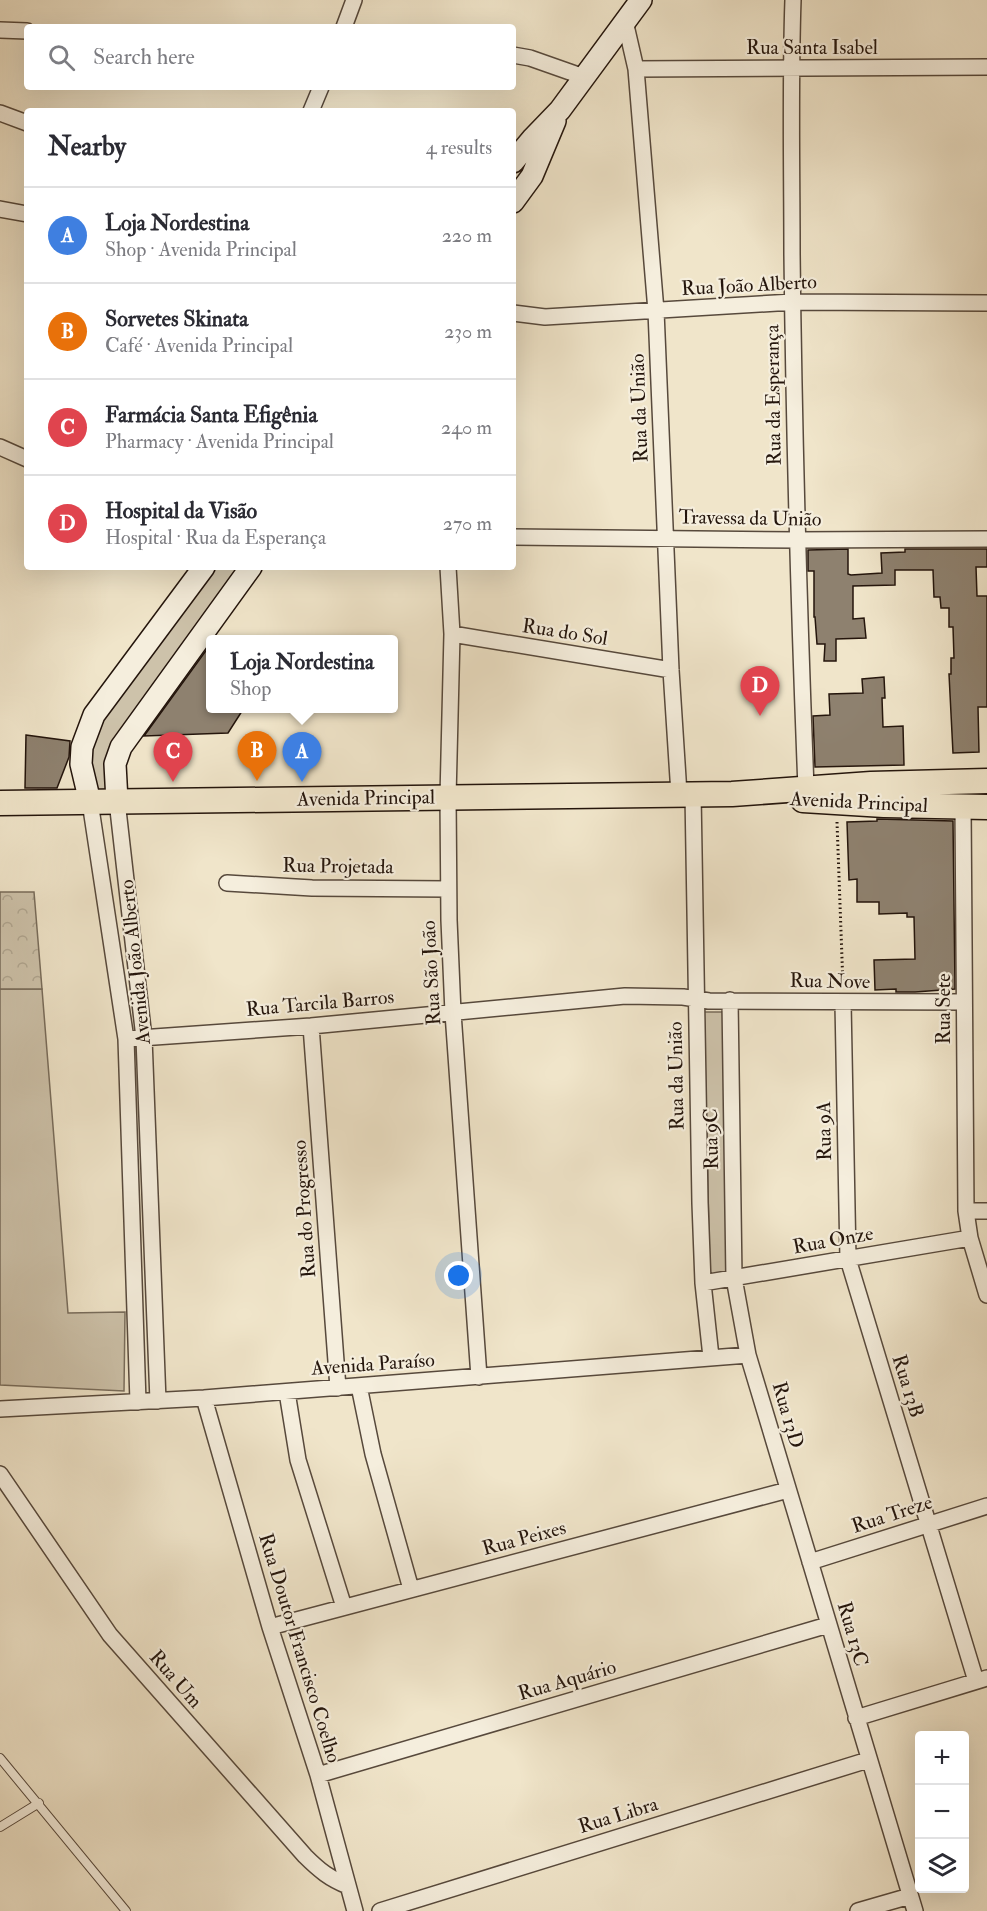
<!DOCTYPE html>
<meta charset="utf-8">
<style>
:root{--surface:#fff;--page:#f7f7f7;--text:#2b2b33;--muted:#7c7c81;--line:#e1e1e2;--accent:#8f2418}
body{margin:0;font-family:"IM FELL Double Pica",serif;background:var(--page);color:var(--text)}
.controls{position:absolute;right:18px;bottom:18px;display:grid;overflow:hidden;border-radius:6px;box-shadow:0 6px 24px #0002}
.controls button{width:54px;height:54px;display:grid;place-items:center;padding:0;border:0;border-bottom:2px solid var(--line);background:var(--surface);color:var(--text);font:30px sans-serif}
.you{position:absolute;left:459px;top:1276px;width:21px;height:21px;margin:-15px;border:4px solid #fff;border-radius:50%;background:#1a73e8;box-shadow:0 0 0 9px #1a73e833}
.badge{display:grid;place-items:center;width:39px;height:39px;border-radius:50%;background:var(--accent);color:#fff;font-size:20px;font-weight:700}
.pin{position:absolute;translate:-50% -50px;filter:drop-shadow(0 2px 3px #0008)}
.pin::after{content:'';position:absolute;top:32px;width:21px;height:18px;background:inherit;clip-path:polygon(0 0,100% 0,50% 100%)}
.popup{position:absolute;left:206px;top:635px;width:192px;height:78px;box-sizing:border-box;display:grid;place-content:center;border-radius:6px;background:var(--surface);filter:drop-shadow(0 2px 4px #0005);font-size:20px;white-space:nowrap;color:var(--muted)}
.popup b{font-size:22px;color:var(--text)}
.popup::after{content:'';position:absolute;left:50%;top:100%;margin-left:-12px;border:12px solid transparent;border-top-color:var(--surface)}
.list{margin:0;padding:0;list-style:none}
h2{display:flex;justify-content:space-between;align-items:center;height:78px;margin:0;padding:0 24px;font-size:26px}
h2 small{font-size:20px;font-weight:400;color:var(--muted)}
.list li{display:grid;grid-template-columns:39px 1fr auto;gap:18px;align-items:center;box-sizing:border-box;height:96px;padding:0 24px;border-top:2px solid var(--line)}
.list b{display:block;font-size:22px;white-space:nowrap}
.list p{margin:0;font-size:20px;white-space:nowrap;color:var(--muted)}
.list em{font-size:20px;font-style:normal;color:var(--muted)}
.icon{flex:none;width:33px;height:33px;fill:none;stroke:currentColor;stroke-width:2;stroke-linecap:round;stroke-linejoin:round}
.map{position:relative;flex:none;width:987px;height:1911px;overflow:hidden}
.search{position:absolute;background:var(--surface);box-shadow:0 6px 24px #0002;left:24px;top:24px;width:492px;height:66px;display:flex;align-items:center;gap:15px;box-sizing:border-box;padding:0 21px;border-radius:6px;color:var(--muted);font-size:22px}
.panel{position:absolute;background:var(--surface);box-shadow:0 6px 24px #0002;left:24px;top:108px;width:492px;height:462px;border-radius:6px}
.map>svg:first-child{display:block}
</style>
<div class="map">
<svg width="987" height="1911" viewBox="0 0 987 1911">
<defs>
<pattern id="forest-crowns" width="20" height="18" patternUnits="userSpaceOnUse" patternTransform="scale(1.5)"><rect width="20" height="18" fill="#cdc2aa"/><path d="M2 6a3 3 0 1 1 6 0M12 15a3 3 0 1 1 6 0" fill="none" stroke="#b0a691"/></pattern>
</defs>
<rect width="100%" height="100%" fill="#f0e5ca"/>
<filter id="stains"><feTurbulence type="fractalNoise" baseFrequency=".00333" numOctaves="4"/><feColorMatrix values="0 0 0 0 .2 0 0 0 0 .09 0 0 0 0 .02 0 0 0 .5 -.17"/></filter>
<radialGradient id="worn" r=".72"><stop offset=".6" stop-color="#630" stop-opacity="0"/><stop offset="1" stop-color="#630" stop-opacity=".3"/></radialGradient>
<path fill="#cdc2aa" stroke="#786c5b" stroke-width="1.5" d="M216 567H245L123 727 108 790 93 792 90 778 92 741 110 707Z
M0 989H42L68 1313 125 1312 124 1391 0 1385Z
M704 1012H724L728 1274 710 1276Z"/>
<path fill="url(#forest-crowns)" stroke="#786c5b" stroke-width="1.5" d="M0 892H34L42 989H0Z"/>
<path fill="#8e816f" stroke="#24150c" stroke-width="1.5" d="M848 549V574L851 575 882 573 881 553 905 552V549H987V567H976L977 596H987V707H978L979 752 953 753 949 674H951V658H954L953 627H949V608H941L940 597H934L933 570H895V585L853 586V619L864 618 866 638 836 639V661H824L825 644H817L815 617H814V571H808V550Z
M210 645V708H244L228 733 144 736Z
M884 677 885 698H882L883 727 903 726 904 765 815 767 813 716 830 715 829 694 863 693 862 679Z
M26 735 70 741 69 757 57 788H25Z
M877 819 953 821 955 989 915 992H896V989L875 990 874 960 915 959 914 917H907V913L879 914V902H857V879L849 880 847 822 877 821Z"/>
<g fill="none" stroke-linecap="round" stroke-linejoin="round">
<defs>
<path id="lane" d="M0 1758 126 1911
M0 1827 39 1803"/>
<path id="street" d="M793 0C790 85 792 169 792 254 794 432 799 610 806 788
M625 21 636 69 656 311 671 670 679 794
M344 27 354 0
M0 30 27 31
M513 55 530 58 584 77
M636 69 987 67
M311 111 321 87
M0 113 27 123
M0 209 27 214
M513 313 545 317 793 302 987 303
M0 447 27 459
M513 537 797 540 987 539
M448 567 452 634 448 797 449 920 453 1013 479 1377
M452 634 671 670
M693 794 700 1203 703 1283 711 1357
M117 801 144 1038 158 1401
M90 802 126 1039 138 1402
M963 807 966 1211 970 1238 987 1295
M227 883 312 888 448 889
M730 1000 734 1278 748 1355 915 1911
M843 1003 848 1259 976 1681
M311 1026 338 1388
M126 1039 311 1026 625 996 683 997 709 1001 964 1002
M966 1211H987
M703 1283 970 1238
M359 1386 373 1454 411 1589
M287 1392 298 1460 344 1607
M204 1398 270 1627 318 1775 355 1911
M0 1409 204 1398 748 1355
M0 1474 110 1635 305 1856C319 1870 330 1879 348 1886
M810 1562 987 1506
M270 1627 788 1490
M856 1718 987 1678
M318 1775 828 1625
M380 1911 868 1760
M858 1911 910 1896"/>
<path id="secondary" d="M513 162 533 138 560 110 641 0
M513 202 532 176 555 121
M117 801 115 764 121 747 251 567
M90 802 81 764 82 747 94 715 204 567"/>
<path id="primary" d="M803 800 884 805 987 807
M0 803 732 794 871 784 987 781"/>
</defs>
<use href="#lane" stroke="#57493c" stroke-width="10"/>
<use href="#street" stroke="#57493c" stroke-width="18"/>
<use href="#secondary" stroke="#24150c" stroke-width="24"/>
<use href="#primary" stroke="#24150c" stroke-width="27"/>
<path stroke="#24150c" stroke-width="3" stroke-dasharray="1.5 3" stroke-linecap="butt" d="M837 822 843 986"/>
<use href="#lane" stroke="#f5eedd" stroke-width="8"/>
<use href="#street" stroke="#f5eedd" stroke-width="15"/>
<use href="#secondary" stroke="#f5eedd" stroke-width="21"/>
<use href="#primary" stroke="#f0e5ca" stroke-width="24"/>
</g>
<g text-anchor="middle" dominant-baseline="central" stroke-width="4.5" stroke-linejoin="round" paint-order="stroke">
<g font-size="20" fill="#24150c" stroke="#f5eedd">
<text x="812" y="47">Rua Santa Isabel</text>
<text transform="translate(749 285) rotate(-3)">Rua João Alberto</text>
<text transform="translate(773 395) rotate(-91)">Rua da Esperança</text>
<text transform="translate(639 408) rotate(-92)">Rua da União</text>
<text transform="translate(750 518) rotate(1)">Travessa da União</text>
<text transform="translate(565 632) rotate(9)">Rua do Sol</text>
<text transform="translate(366 798) rotate(-1)">Avenida Principal</text>
<text transform="translate(859 802) rotate(3)">Avenida Principal</text>
<text transform="translate(338 866) rotate(1)">Rua Projetada</text>
<text transform="translate(135 962) rotate(-96)">Avenida João Alberto</text>
<text transform="translate(431 973) rotate(-93)">Rua São João</text>
<text transform="translate(830 981) rotate(1)">Rua Nove</text>
<text transform="translate(320 1003) rotate(-5)">Rua Tarcila Barros</text>
<text transform="translate(943 1009) rotate(-90)">Rua Sete</text>
<text transform="translate(676 1076) rotate(-91)">Rua da União</text>
<text transform="translate(824 1131) rotate(-91)">Rua 9A</text>
<text transform="translate(711 1139) rotate(-91)">Rua 9C</text>
<text transform="translate(304 1209) rotate(-94)">Rua do Progresso</text>
<text transform="translate(833 1240) rotate(-10)">Rua Onze</text>
<text transform="translate(373 1364) rotate(-4)">Avenida Paraíso</text>
<text transform="translate(908 1386) rotate(73)">Rua 13B</text>
<text transform="translate(788 1415) rotate(74)">Rua 13D</text>
<text transform="translate(892 1514) rotate(-18)">Rua Treze</text>
<text transform="translate(524 1538) rotate(-15)">Rua Peixes</text>
<text transform="translate(853 1634) rotate(74)">Rua 13C</text>
<text transform="translate(300 1648) rotate(73)">Rua Doutor Francisco Coelho</text>
<text transform="translate(176 1679) rotate(49)">Rua Um</text>
<text transform="translate(567 1680) rotate(-16)">Rua Aquário</text>
<text transform="translate(618 1815) rotate(-17)">Rua Libra</text>
</g>
</g>
<rect width="100%" height="100%" filter="url(#stains)"/>
<rect width="100%" height="100%" fill="url(#worn)"/>
</svg>
<div class="controls">
<button>+</button>
<button>−</button>
<button><svg class="icon" aria-label="layers" viewBox="0 0 24 24"><path d="M12 4l9 5-9 5-9-5zM3 14l9 5 9-5"/></svg></button>
</div>
<div class="you"></div>
<div class="pin badge" style="left:302px;top:782px;background:#3f7fe0">A</div>
<div class="popup"><b>Loja Nordestina</b>Shop</div>
<div class="pin badge" style="left:257px;top:781px;background:#e8710a">B</div>
<div class="pin badge" style="left:173px;top:782px;background:#e0444e">C</div>
<div class="pin badge" style="left:760px;top:716px;background:#e0444e">D</div>
<div class="search"><svg class="icon" aria-label="search" viewBox="0 0 24 24"><circle cx="10" cy="10" r="6"/><path d="M15 15l6 6"/></svg>Search here</div>
<section class="panel">
<h2>Nearby<small>4 results</small></h2>
<ul class="list">
<li><span class="badge" style="background:#3f7fe0">A</span><div><b>Loja Nordestina</b><p>Shop · Avenida Principal</p></div><em>220 m</em></li>
<li><span class="badge" style="background:#e8710a">B</span><div><b>Sorvetes Skinata</b><p>Café · Avenida Principal</p></div><em>230 m</em></li>
<li><span class="badge" style="background:#e0444e">C</span><div><b>Farmácia Santa Efigênia</b><p>Pharmacy · Avenida Principal</p></div><em>240 m</em></li>
<li><span class="badge" style="background:#e0444e">D</span><div><b>Hospital da Visão</b><p>Hospital · Rua da Esperança</p></div><em>270 m</em></li>
</ul>
</section>
</div>
